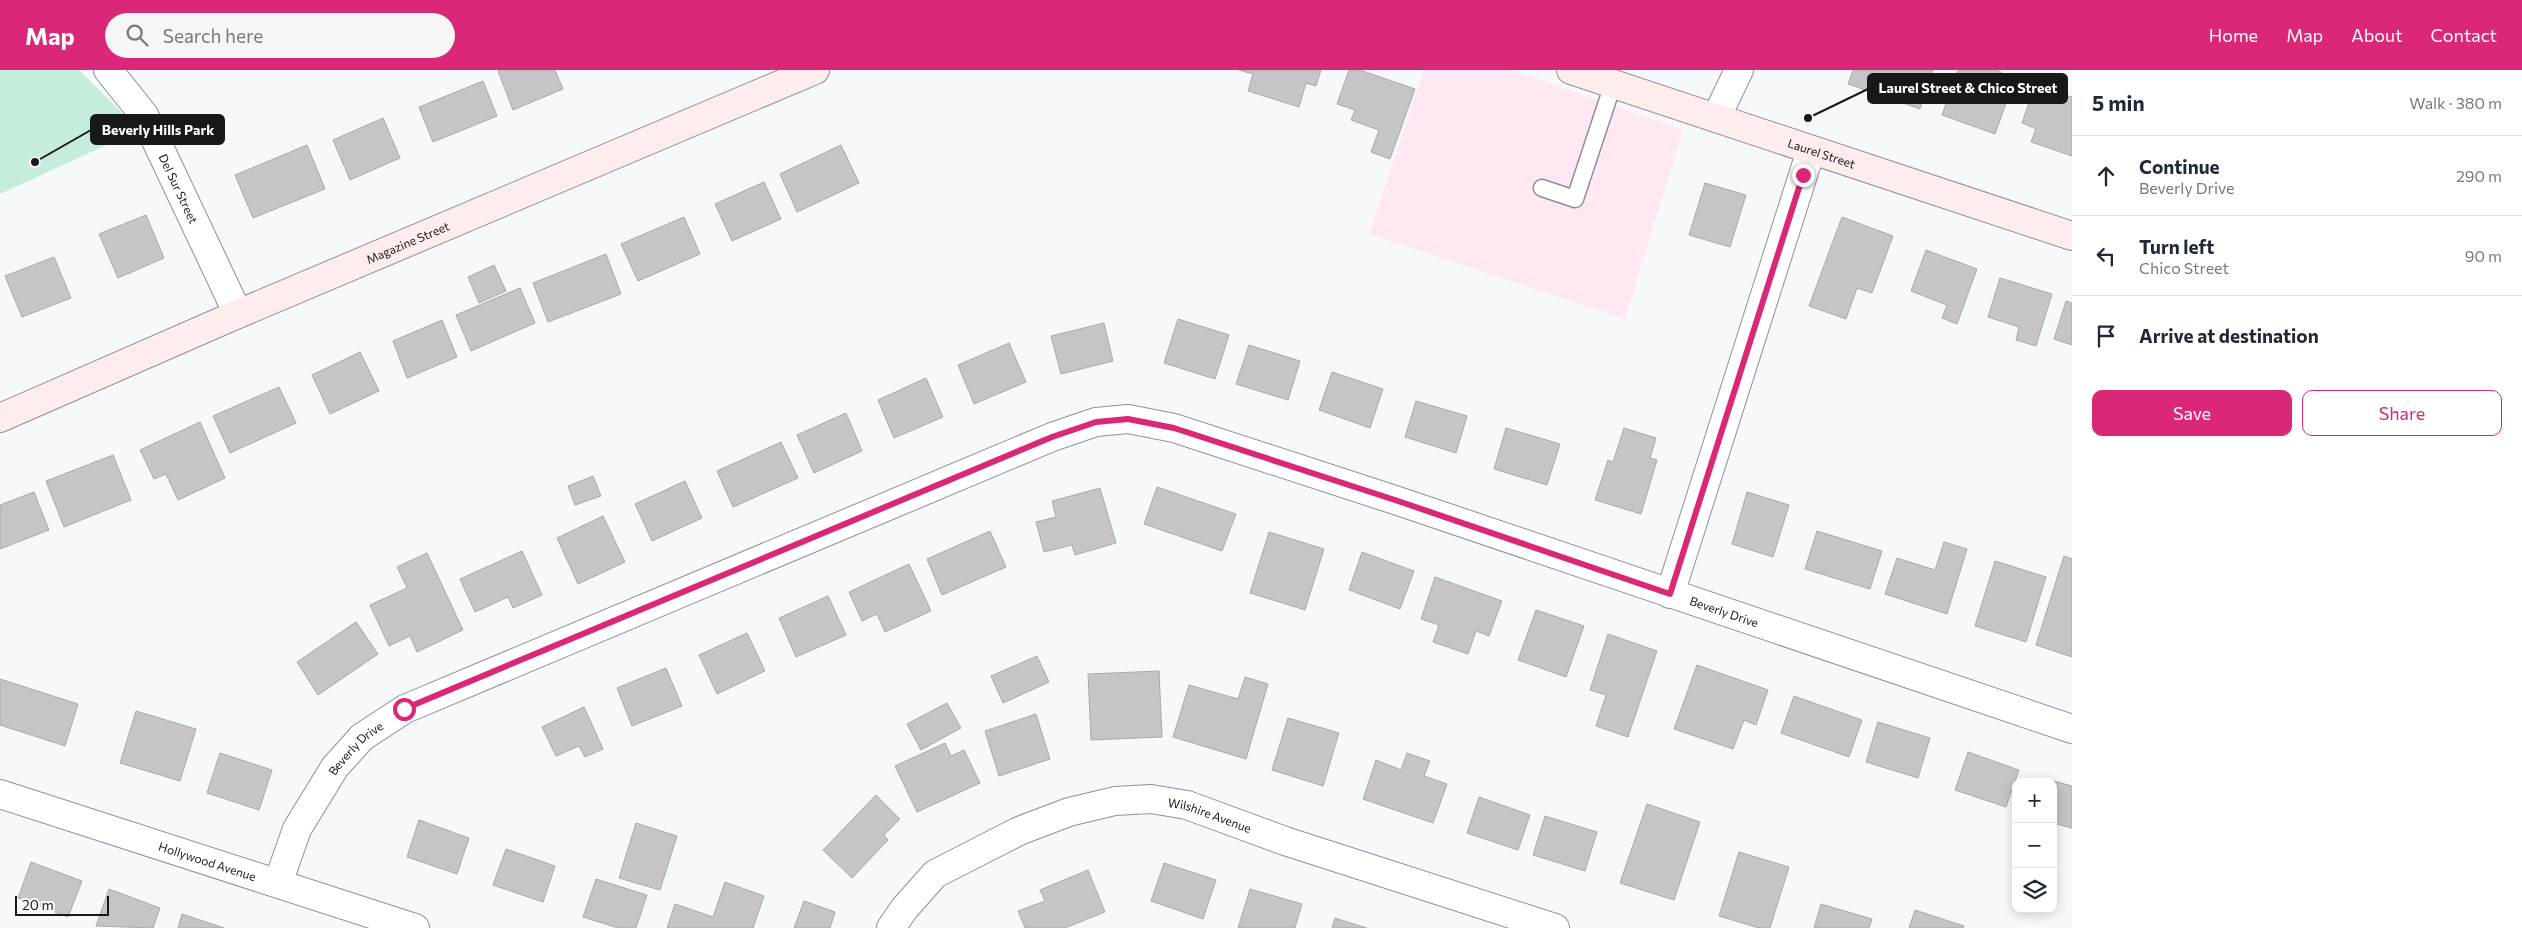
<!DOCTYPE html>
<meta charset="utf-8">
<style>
:root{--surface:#fff;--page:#f6f6f7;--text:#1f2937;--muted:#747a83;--line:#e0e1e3;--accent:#db2777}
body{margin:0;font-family:Commissioner,sans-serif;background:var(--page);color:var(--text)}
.controls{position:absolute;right:15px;bottom:15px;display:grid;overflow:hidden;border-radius:10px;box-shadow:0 2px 12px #0003}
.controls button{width:45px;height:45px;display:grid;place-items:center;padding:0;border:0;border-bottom:1px solid var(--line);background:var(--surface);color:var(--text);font:25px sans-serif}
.scale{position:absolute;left:15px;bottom:12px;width:94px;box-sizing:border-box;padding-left:5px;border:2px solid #171819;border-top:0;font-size:14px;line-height:18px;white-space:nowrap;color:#171819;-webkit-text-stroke:4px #f6f9fc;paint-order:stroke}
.stop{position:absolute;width:15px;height:15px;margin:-11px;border:4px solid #db2777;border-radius:50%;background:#fff}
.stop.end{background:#db2777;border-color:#fff;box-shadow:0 1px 5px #0008}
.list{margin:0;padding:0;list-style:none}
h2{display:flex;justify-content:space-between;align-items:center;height:65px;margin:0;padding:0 20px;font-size:21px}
h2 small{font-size:16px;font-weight:400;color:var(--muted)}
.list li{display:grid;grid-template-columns:32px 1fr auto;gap:15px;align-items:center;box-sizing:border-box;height:80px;padding:0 20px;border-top:1px solid var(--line)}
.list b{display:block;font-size:19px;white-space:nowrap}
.list p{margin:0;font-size:16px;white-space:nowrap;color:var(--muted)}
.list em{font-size:16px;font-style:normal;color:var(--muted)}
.actions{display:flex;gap:10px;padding:15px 20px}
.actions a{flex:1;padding:11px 0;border:1px solid var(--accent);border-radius:10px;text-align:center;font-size:18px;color:var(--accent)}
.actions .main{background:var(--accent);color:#fff}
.icon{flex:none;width:28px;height:28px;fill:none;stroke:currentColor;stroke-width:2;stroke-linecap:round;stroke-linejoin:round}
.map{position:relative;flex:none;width:2072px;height:858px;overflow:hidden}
header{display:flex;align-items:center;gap:30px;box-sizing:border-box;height:70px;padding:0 25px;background:var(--accent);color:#fff}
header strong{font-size:24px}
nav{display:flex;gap:28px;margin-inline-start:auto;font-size:18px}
.search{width:350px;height:45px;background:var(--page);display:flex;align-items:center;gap:12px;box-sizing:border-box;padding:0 18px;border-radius:28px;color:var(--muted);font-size:19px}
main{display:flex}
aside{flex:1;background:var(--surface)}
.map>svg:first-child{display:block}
</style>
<header>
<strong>Map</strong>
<div class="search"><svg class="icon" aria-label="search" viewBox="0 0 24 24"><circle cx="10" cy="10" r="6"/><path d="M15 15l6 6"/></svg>Search here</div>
<nav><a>Home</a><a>Map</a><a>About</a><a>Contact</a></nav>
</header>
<main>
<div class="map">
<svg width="2072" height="858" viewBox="0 0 2072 858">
<rect width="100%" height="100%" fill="#f6f9fc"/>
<path fill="#ffe7f3" d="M1424 0H1512L1683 60 1625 249 1369 164Z"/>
<path fill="#c6ecda" d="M0 0H79L139 60 0 124Z"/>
<path fill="#c5c4c8" stroke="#a9a9ad" d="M501 0H555L563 19 513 40 498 1Z
M1239 0H1321L1316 16 1306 13 1299 37 1248 21 1253 4Z
M1349 0H1360L1415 19 1390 89 1371 82 1379 60 1351 50 1355 40 1337 34Z
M1853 0H1933L1920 39 1848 14Z
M1958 0H1995L2001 2 1995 20 2009 25 1995 64 1942 45Z
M483 11 497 46 433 72 419 37Z
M2035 15 2072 27V86L2031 72 2036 59 2022 53Z
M383 48 400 88 350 110 333 70Z
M307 75 325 119 253 148 235 105Z
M841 75 859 113 797 142 780 104Z
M764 112 781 149 732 171 715 134Z
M1705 113 1746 125 1730 177 1689 165Z
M146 145 164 188 118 208 99 164Z
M684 147 700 184 638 211 621 174Z
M1842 147 1893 166 1872 223 1857 218 1846 249 1809 236Z
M1926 180 1977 199 1957 254 1942 248 1947 235 1911 221Z
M606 184 621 224 548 252 533 213Z
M54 187 71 228 22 247 5 206Z
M494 195 506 221 479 233 468 207Z
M2000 208 2052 224 2036 276 2016 270 2019 257 1988 247Z
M520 218 535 253 471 281 456 245Z
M2066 231 2072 233V275L2054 269Z
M1178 249 1229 265 1215 309 1164 293Z
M442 250 457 287 407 308 393 271Z
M1104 253 1113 291 1061 304 1051 266Z
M1009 273 1026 312 974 334 958 295Z
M1249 275 1300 291 1288 330 1236 314Z
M360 282 379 321 330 344 312 305Z
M1332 302 1383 319 1370 358 1319 340Z
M926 308 943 347 894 368 878 330Z
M279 317 296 353 230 383 213 346Z
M1416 331 1467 346 1456 383 1405 367Z
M846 343 862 381 814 403 797 365Z
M200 352 225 408 178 430 166 404 154 409 140 380Z
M1506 358 1560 374 1547 415 1494 399Z
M1624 358 1656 368 1650 388 1657 390 1641 444 1595 430 1608 390 1613 392Z
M781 372 798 408 733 437 717 401Z
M113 385 131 430 64 457 46 411Z
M593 406 601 426 575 435 568 416Z
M685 411 702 448 652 471 635 434Z
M1157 417 1236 444 1222 481 1144 454Z
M1100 418 1116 473 1075 485 1072 475 1044 482 1036 452 1056 447 1052 431Z
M34 422 49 460 0 479V435Z
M1747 422 1789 435 1773 487 1732 474Z
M603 446 625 492 578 514 557 468Z
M990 461 1006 497 942 525 927 489Z
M1817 461 1882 481 1870 519 1805 499Z
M1269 462 1324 479 1305 540 1250 523Z
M1944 472 1967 479 1947 544 1885 524 1897 488 1935 500Z
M522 481 542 525 513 538 508 527 475 542 460 509Z
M1362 482 1414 501 1400 539 1349 520Z
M427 483 463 560 417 582 410 566 389 576 370 535 407 518 397 497Z
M2064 486 2072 489V587L2036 575Z
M1995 491 2046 507 2026 572 1975 556Z
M909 494 931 541 885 562 877 544 862 551 849 522Z
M1435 507 1502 531 1489 566 1476 561 1468 584 1433 572 1439 555 1421 549Z
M828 526 846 565 796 587 779 548Z
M1536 540 1584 556 1566 607 1518 590Z
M356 552 378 584 318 625 297 592Z
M747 563 765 601 717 624 699 585Z
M1608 564 1657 581 1628 667 1596 656 1606 625 1590 620Z
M1037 586 1049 612 1003 633 991 606Z
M1697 595 1768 620 1756 655 1744 650 1733 679 1674 659Z
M666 598 682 636 632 656 617 618Z
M1159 601 1162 667 1091 670 1088 604Z
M1245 607 1268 614 1246 689 1173 667 1189 615 1238 629Z
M0 609 78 634 65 676 0 655Z
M1794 626 1862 650 1849 687 1781 663Z
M947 633 961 658 921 680 907 654Z
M584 637 603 679 585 687 579 676 556 686 542 657Z
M136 641 196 659 180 711 120 693Z
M1036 644 1050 689 999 706 985 661Z
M1288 648 1339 663 1323 716 1272 700Z
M1878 652 1930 668 1918 708 1866 692Z
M945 673 951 686 964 680 980 713 917 742 895 696Z
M1968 682 2019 700 2006 737 1955 720Z
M220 683 272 700 259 740 207 723Z
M1407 683 1430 691 1424 706 1447 714 1433 753 1363 729 1376 690 1401 700Z
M2050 710 2072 716V758L2053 753V712H2050Z
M876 725 900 749 884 765 888 770 852 808 823 780Z
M1479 727 1530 745 1518 780 1467 763Z
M1647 734 1700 752 1674 830 1620 813Z
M1545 746 1597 762 1585 801 1533 785Z
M419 750 469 768 457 804 407 787Z
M636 753 677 766 660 820 619 808Z
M506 779 555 796 543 832 493 815Z
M1739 782 1789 797 1770 858H1759L1719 846Z
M31 792 82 811 68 847 18 828Z
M1164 793 1216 810 1203 849 1151 831Z
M1088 800 1105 842 1065 858H1025L1018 841 1045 831 1040 820Z
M596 809 647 825 636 858H618L583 847Z
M725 812 764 826 753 858H667L675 834 713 847Z
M109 819 160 838 153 858 96 856Z
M1250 819 1302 834 1295 858H1238Z
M804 831 835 842 830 858H794Z
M1821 834 1872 849 1869 858H1814Z
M1915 840 1964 856 1963 858H1909Z
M182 844 224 858H178Z
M1335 848 1367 858H1332Z"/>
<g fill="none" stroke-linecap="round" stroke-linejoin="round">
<defs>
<path id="lane" d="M1542 118 1575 129 1613 14"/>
<g id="street">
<path id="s1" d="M108 0 144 45 238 244"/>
<path d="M1716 48 1739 0"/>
<path d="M1670 524 1811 80"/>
<path id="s2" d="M0 724 415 858"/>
<path id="s3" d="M278 813 297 759 335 697 362 667 405 639 1052 367 1096 352 1128 349 1174 358 1398 431 2072 659"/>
<path id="s4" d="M891 858 904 839 935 804 1019 761 1069 742 1115 731 1151 729 1187 735 1285 771 1555 858"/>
</g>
<g id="secondary">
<path id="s5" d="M1571 0 2072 166"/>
<path id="s6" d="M0 348 238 244 815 0"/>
</g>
</defs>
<use href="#lane" stroke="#8e9194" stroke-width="19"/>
<use href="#street" stroke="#8e9194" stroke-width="30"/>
<use href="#secondary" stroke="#8e9194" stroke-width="30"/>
<use href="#lane" stroke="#fff" stroke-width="16"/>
<use href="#street" stroke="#fff" stroke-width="28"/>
<use href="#secondary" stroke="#feedec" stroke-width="28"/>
</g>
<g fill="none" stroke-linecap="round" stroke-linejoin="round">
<path stroke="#db2777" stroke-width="6" d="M404 639 1052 367 1096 352 1128 349 1174 358 1398 431 1670 524 1803 105"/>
</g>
<g text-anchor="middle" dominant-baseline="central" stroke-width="5" stroke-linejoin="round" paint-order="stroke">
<g font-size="12" fill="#171819" stroke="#f6f9fc">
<text stroke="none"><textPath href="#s5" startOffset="264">Laurel Street</textPath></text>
<text stroke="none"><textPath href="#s1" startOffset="139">Del Sur Street</textPath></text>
<text stroke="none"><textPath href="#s6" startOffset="444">Magazine Street</textPath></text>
<text stroke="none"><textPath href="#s3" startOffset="1629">Beverly Drive</textPath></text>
<text stroke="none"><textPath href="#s3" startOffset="158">Beverly Drive</textPath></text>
<text stroke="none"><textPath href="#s4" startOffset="362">Wilshire Avenue</textPath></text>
<text stroke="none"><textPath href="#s2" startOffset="218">Hollywood Avenue</textPath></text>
</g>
</g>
<path fill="none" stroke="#171819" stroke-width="2" d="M1808 48L1868 19M35 92L91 60"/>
<g fill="#171819" stroke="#f6f9fc" stroke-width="2">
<circle cx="1808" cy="48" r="5"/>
<circle cx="35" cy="92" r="5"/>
</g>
<g fill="#171819" stroke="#171819" stroke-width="2">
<rect x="1868" y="4" width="199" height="29" rx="5"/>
<rect x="91" y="45" width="133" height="29" rx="5"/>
</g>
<g font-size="14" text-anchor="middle" font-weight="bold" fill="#fff">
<text x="1968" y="23">Laurel Street &amp; Chico Street</text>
<text x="158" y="65">Beverly Hills Park</text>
</g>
</svg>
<div class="controls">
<button>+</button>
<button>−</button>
<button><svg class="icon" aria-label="layers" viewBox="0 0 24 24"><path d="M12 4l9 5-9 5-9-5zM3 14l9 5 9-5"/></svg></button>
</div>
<div class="scale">20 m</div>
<div class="stop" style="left:404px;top:639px"></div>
<div class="stop end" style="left:1803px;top:105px"></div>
</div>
<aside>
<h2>5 min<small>Walk · 380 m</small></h2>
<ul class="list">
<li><svg class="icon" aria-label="ahead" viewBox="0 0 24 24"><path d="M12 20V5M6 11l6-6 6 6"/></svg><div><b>Continue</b><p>Beverly Drive</p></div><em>290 m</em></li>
<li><svg class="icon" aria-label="left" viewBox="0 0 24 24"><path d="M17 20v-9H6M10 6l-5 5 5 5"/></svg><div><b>Turn left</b><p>Chico Street</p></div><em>90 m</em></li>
<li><svg class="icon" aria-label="arrive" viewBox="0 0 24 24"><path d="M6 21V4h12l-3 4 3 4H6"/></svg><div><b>Arrive at destination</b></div></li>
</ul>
<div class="actions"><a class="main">Save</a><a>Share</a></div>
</aside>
</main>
